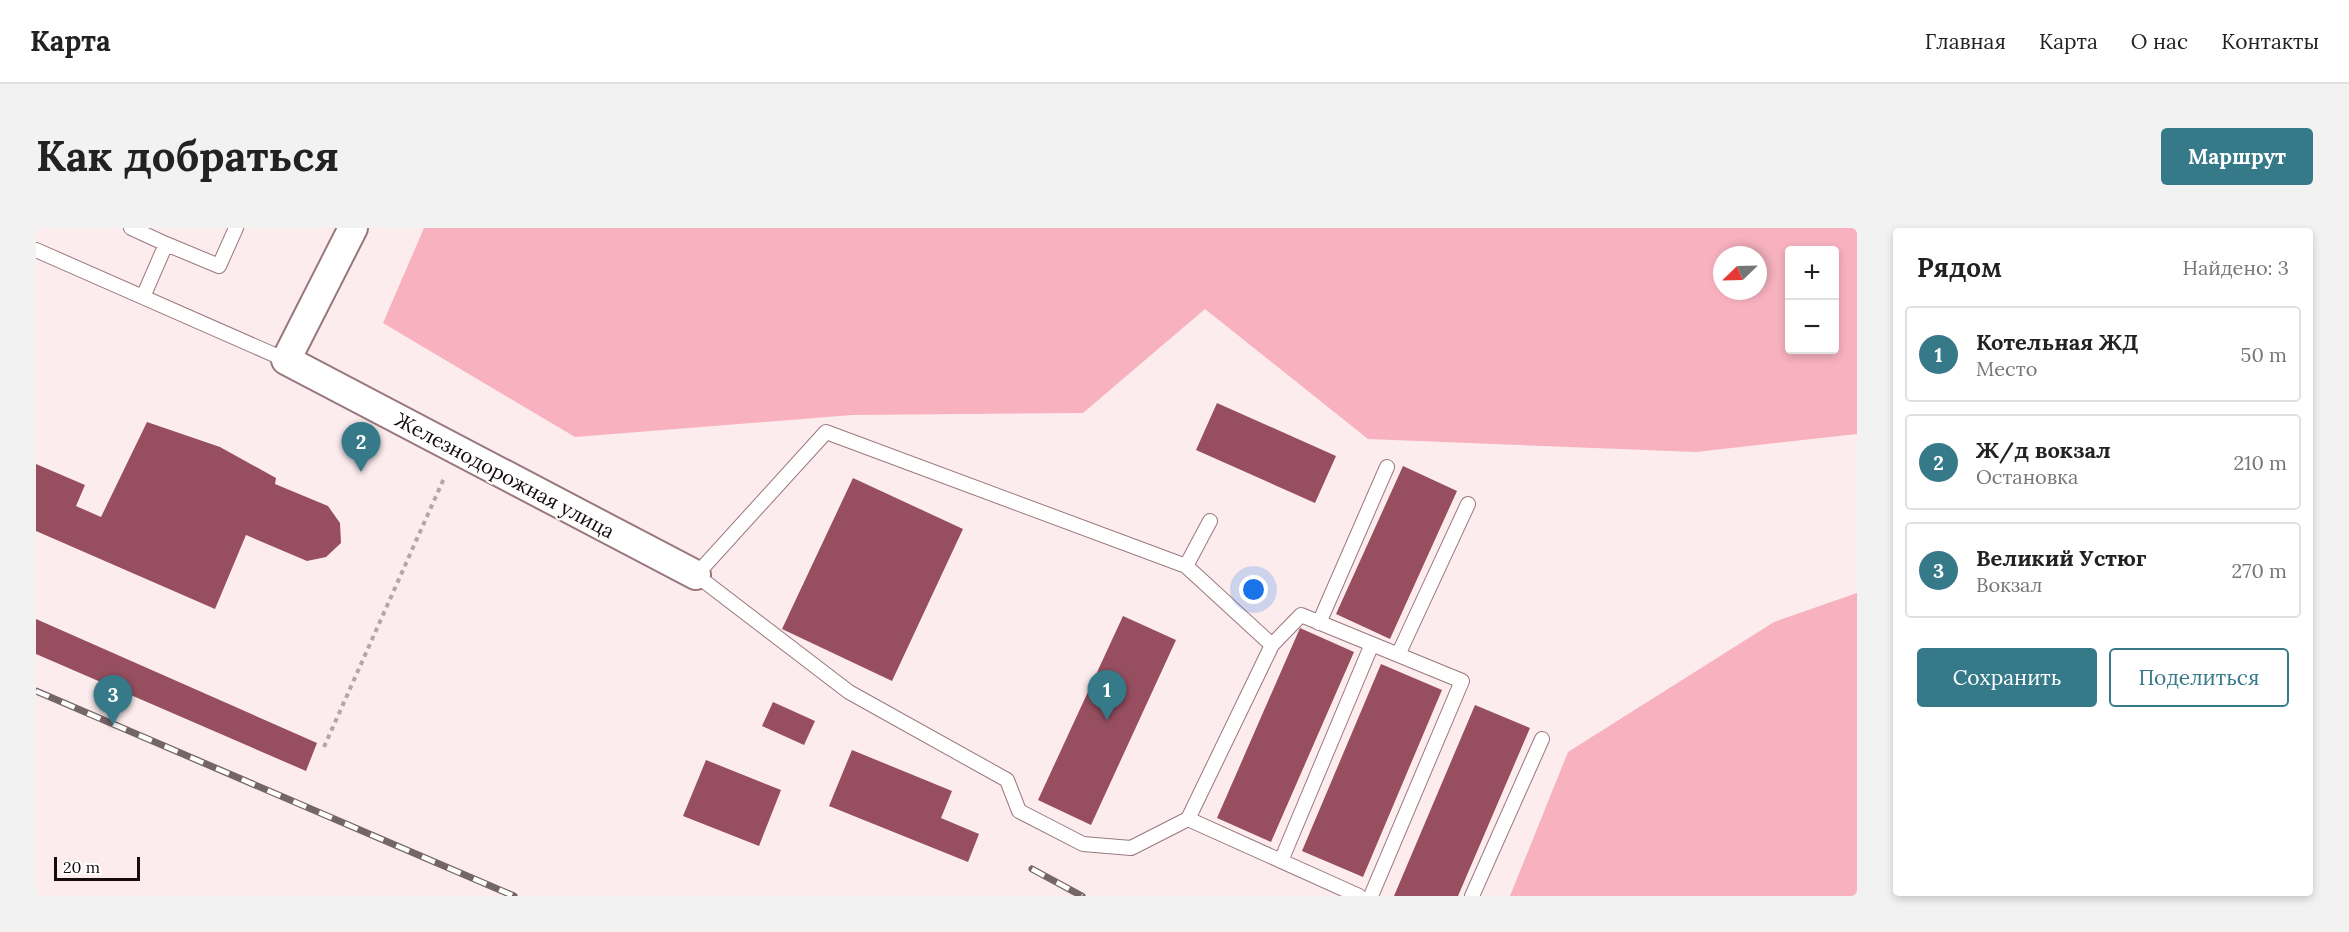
<!DOCTYPE html>
<html lang="ru">
<meta charset="utf-8">
<style>
:root{--surface:#fff;--page:#f2f2f2;--text:#222;--muted:#767676;--line:#e0e0e0;--accent:#367a8a}
body{margin:0;font-family:Lora,serif;background:var(--page);color:var(--text)}
.controls{position:absolute;right:18px;top:18px;display:grid;overflow:hidden;border-radius:6px;box-shadow:0 3px 9px #0003}
.controls button{width:54px;height:54px;display:grid;place-items:center;padding:0;border:0;border-bottom:2px solid var(--line);background:var(--surface);color:var(--text);font:30px sans-serif}
.compass{position:absolute;left:1677px;top:18px;width:54px;height:54px;border-radius:50%;background:var(--surface);box-shadow:0 3px 9px #0003;rotate:247deg}
.scale{position:absolute;left:18px;bottom:15px;width:86px;box-sizing:border-box;padding-left:6px;border:3px solid #170a0d;border-top:0;font-size:16px;line-height:21px;white-space:nowrap;color:#170a0d;-webkit-text-stroke:4px #fff;paint-order:stroke}
.you{position:absolute;left:1218px;top:362px;width:21px;height:21px;margin:-15px;border:4px solid #fff;border-radius:50%;background:#1a73e8;box-shadow:0 0 0 9px #1a73e833}
.badge{display:grid;place-items:center;width:39px;height:39px;border-radius:50%;background:var(--accent);color:#fff;font-size:20px;font-weight:700}
.pin{position:absolute;translate:-50% -50px;filter:drop-shadow(0 2px 3px #0008)}
.pin::after{content:'';position:absolute;top:32px;width:21px;height:18px;background:inherit;clip-path:polygon(0 0,100% 0,50% 100%)}
.list{margin:0;padding:0;list-style:none}
h2{display:flex;justify-content:space-between;align-items:center;height:78px;margin:0;padding:0 24px;font-size:26px}
h2 small{font-size:20px;font-weight:400;color:var(--muted)}
.list li{display:grid;grid-template-columns:39px 1fr auto;gap:18px;align-items:center;box-sizing:border-box;height:96px;margin:0 12px 12px;padding:0 12px;border:2px solid var(--line);border-radius:6px}
.list b{display:block;font-size:22px;white-space:nowrap}
.list p{margin:0;font-size:20px;white-space:nowrap;color:var(--muted)}
.list em{font-size:20px;font-style:normal;color:var(--muted)}
.actions{display:flex;gap:12px;padding:18px 24px}
.actions a{flex:1;padding:14px 0;border:2px solid var(--accent);border-radius:6px;text-align:center;font-size:21px;color:var(--accent)}
.actions .main{background:var(--accent);color:#fff}
.map{position:relative;flex:none;width:1821px;height:668px;overflow:hidden;border-radius:6px}
header{display:flex;align-items:center;gap:36px;box-sizing:border-box;height:84px;padding:0 30px;background:var(--surface);border-bottom:2px solid var(--line)}
header strong{font-size:28px}
nav{display:flex;gap:33px;margin-inline-start:auto;font-size:21px}
.intro{display:flex;align-items:center;justify-content:space-between;box-sizing:border-box;height:144px;padding:0 36px}
h1{margin:0;font-size:42px}
.button{padding:15px 27px;border-radius:6px;background:var(--accent);color:#fff;font-size:21px;font-weight:700}
main{display:flex;gap:36px;padding:0 36px}
aside{flex:1;background:var(--surface);border-radius:6px;box-shadow:0 3px 9px #0003}
.map>svg:first-child{display:block}
</style>
<header>
<strong>Карта</strong>
<nav><a>Главная</a><a>Карта</a><a>О нас</a><a>Контакты</a></nav>
</header>
<div class="intro"><h1>Как добраться</h1><a class="button">Маршрут</a></div>
<main>
<div class="map">
<svg width="1821" height="668" viewBox="0 0 1821 668">
<rect width="100%" height="100%" fill="#fcecee"/>
<path fill="#f7b1bf" fill-rule="evenodd" d="M388 0H1821V206L1660 224 1332 211 1169 81 1047 185 816 187 539 209 347 95ZM1754 22H1798V122H1754ZM1686 27H1722V63H1686Z
M1821 365V668H1474L1532 524 1738 394Z"/>
<path fill="#974f60" d="M1181 175 1300 228 1279 275 1160 222Z
M111 194 184 219 240 250 239 256 292 278 304 295 305 315 290 329 271 333 210 307 179 381 0 303V236L49 257 40 278 65 289Z
M1367 238 1421 263 1354 411 1300 386Z
M817 250 927 301 856 453 746 401Z
M1087 388 1140 412 1055 597 1002 572Z
M0 391 281 515 270 543 0 426Z
M1264 400 1318 424 1235 614 1181 590Z
M1345 436 1406 462 1327 649 1266 623Z
M737 474 779 493 768 517 726 498Z
M1439 477 1494 500 1422 668H1358Z
M816 522 916 563 905 590 943 606 932 634 793 578Z
M670 532 745 562 723 618 647 588Z"/>
<g fill="none" stroke-linecap="round" stroke-linejoin="round">
<defs>
<path id="service" d="M95 0 130 16 107 69
M130 16 183 38 200 0
M0 22 250 132
M1150 338 1236 417 1152 591 1095 620 1047 616 983 583 971 552 813 464 660 347 790 204 1150 338 1174 293
M1283 395 1351 239
M1236 417 1265 387 1426 453 1335 668
M1362 427 1432 276
M1152 591 1323 668
M1245 633 1336 416
M1436 668 1506 511"/>
<path id="minor" d="M317 0 250 132 660 347"/>
</defs>
<use href="#service" stroke="#9a777e" stroke-width="16"/>
<use href="#minor" stroke="#9a777e" stroke-width="32"/>
<path stroke="#b4a5a7" stroke-width="4" stroke-dasharray="4.5 4.5" stroke-linecap="butt" d="M288 519 409 248"/>
<use href="#service" stroke="#fff" stroke-width="14"/>
<use href="#minor" stroke="#fff" stroke-width="28"/>
<defs>
<path id="rail" d="M0 463 478 668
M996 641 1046 668"/>
</defs>
<use href="#rail" stroke="#746668" stroke-width="7"/>
<use href="#rail" stroke="#fff" stroke-width="4.5" stroke-dasharray="14" stroke-linecap="butt"/>
</g>
<g text-anchor="middle" dominant-baseline="central" stroke-width="4.5" stroke-linejoin="round" paint-order="stroke">
<g font-size="20" fill="#170a0d" stroke="#fff">
<text transform="translate(469 247) rotate(28)">Железнодорожная улица</text>
</g>
</g>
</svg>
<div class="controls">
<button>+</button>
<button>−</button>
</div>
<svg class="compass" viewBox="-18 -18 36 36"><path d="M0-13l5 13h-10z" fill="#e53935"/><path d="M0 13l5-13h-10z" fill="#767676"/></svg>
<div class="scale">20 m</div>
<div class="you"></div>
<div class="pin badge" style="left:1071px;top:492px">1</div>
<div class="pin badge" style="left:325px;top:244px">2</div>
<div class="pin badge" style="left:77px;top:497px">3</div>
</div>
<aside>
<h2>Рядом<small>Найдено: 3</small></h2>
<ul class="list">
<li><span class="badge">1</span><div><b>Котельная ЖД</b><p>Место</p></div><em>50 m</em></li>
<li><span class="badge">2</span><div><b>Ж/д вокзал</b><p>Остановка</p></div><em>210 m</em></li>
<li><span class="badge">3</span><div><b>Великий Устюг</b><p>Вокзал</p></div><em>270 m</em></li>
</ul>
<div class="actions"><a class="main">Сохранить</a><a>Поделиться</a></div>
</aside>
</main>
